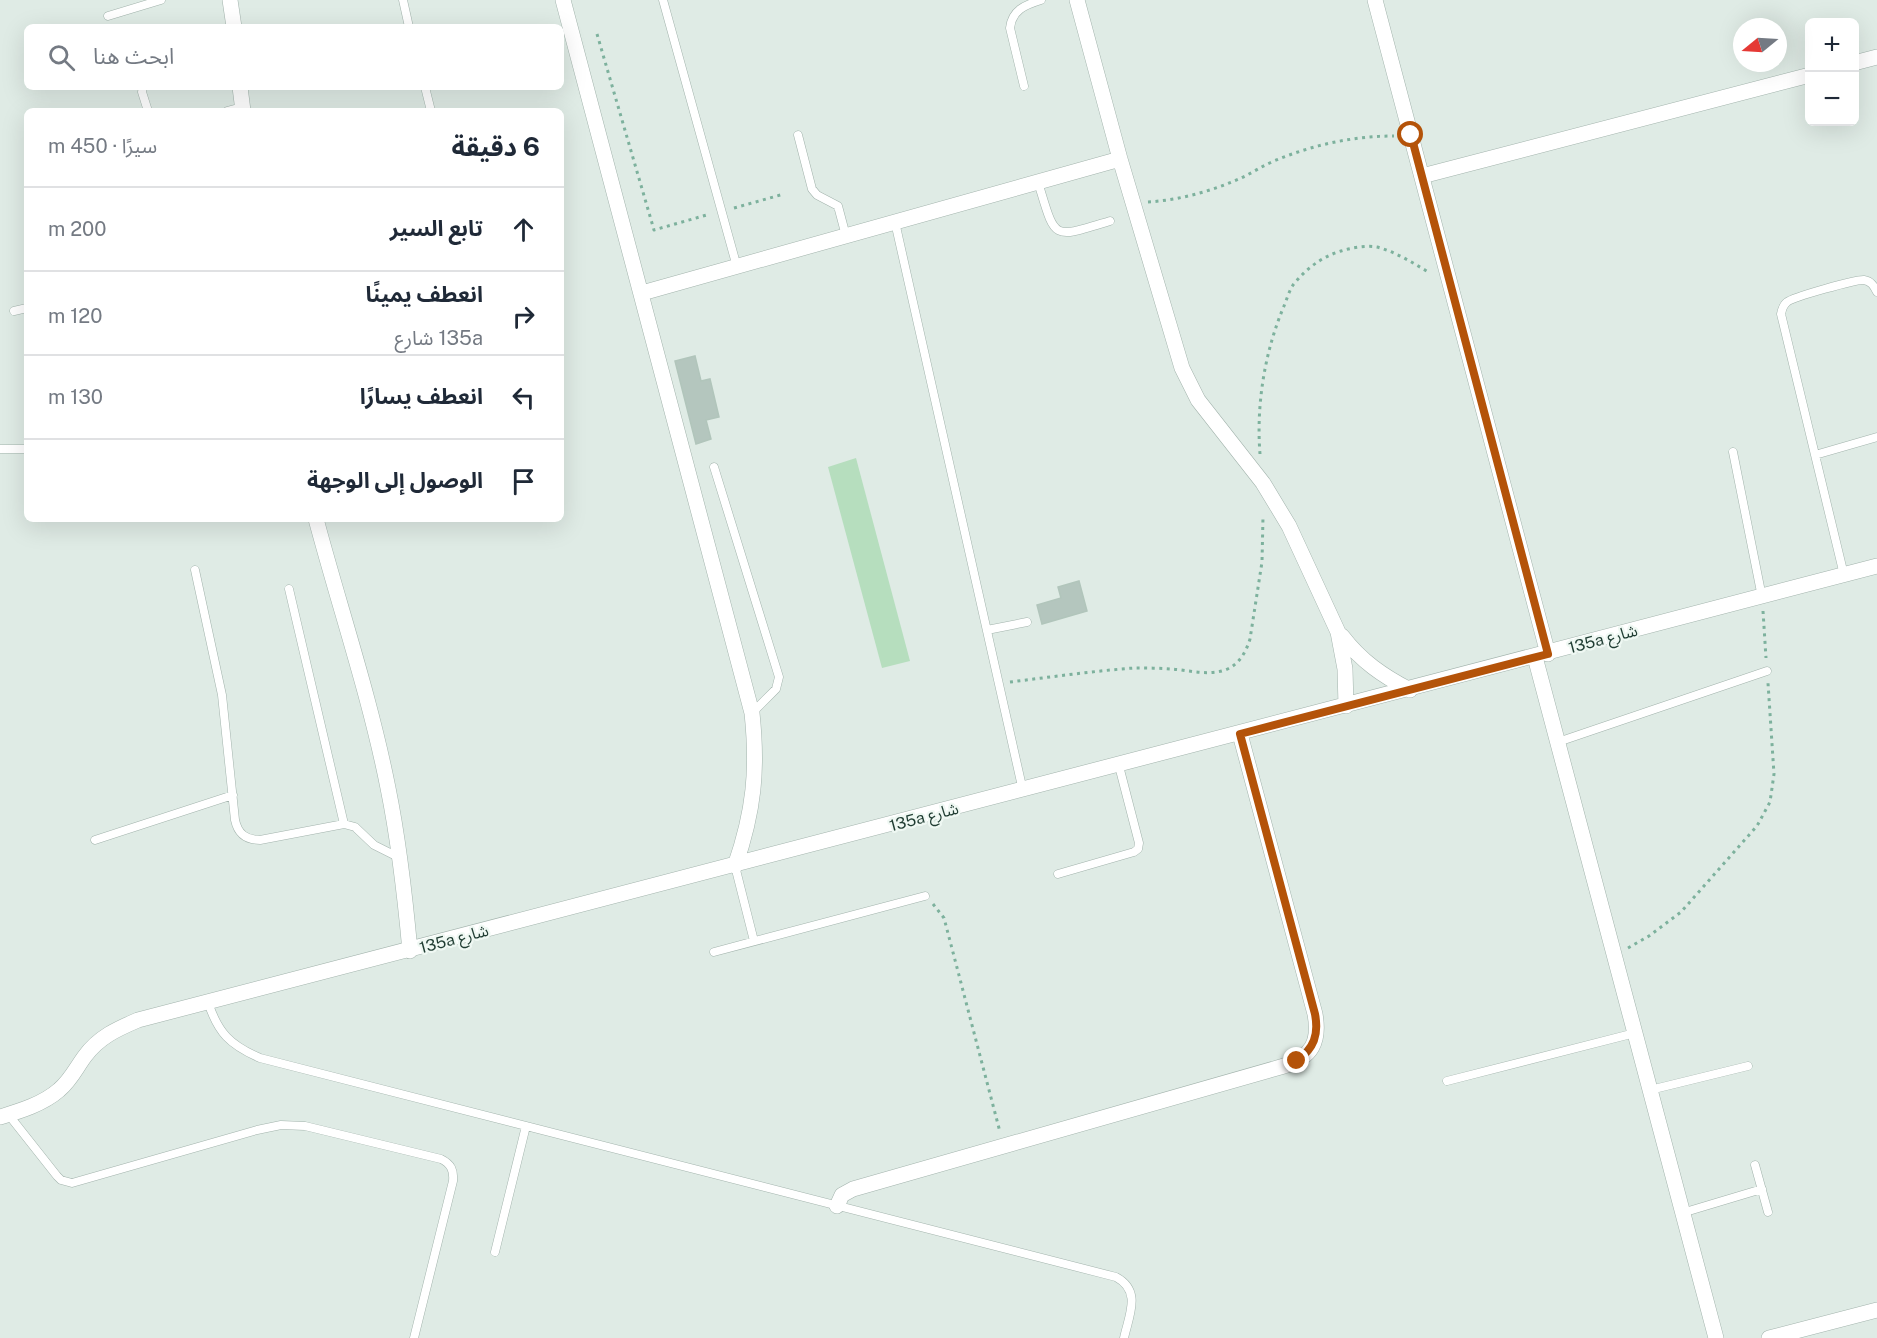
<!DOCTYPE html>
<html lang="ar">
<meta charset="utf-8">
<style>
:root{--surface:#fff;--page:#f6f6f7;--text:#1f2937;--muted:#747a83;--line:#e0e1e3}
body{margin:0;font-family:"Public Sans","Noto Sans Arabic",sans-serif;background:var(--page);color:var(--text);direction:rtl}
.controls{position:absolute;right:18px;top:18px;display:grid;overflow:hidden;border-radius:9px;box-shadow:0 6px 24px #0002}
.controls button{width:54px;height:54px;display:grid;place-items:center;padding:0;border:0;border-bottom:2px solid var(--line);background:var(--surface);color:var(--text);font:30px sans-serif}
.compass{position:absolute;left:1733px;top:18px;width:54px;height:54px;border-radius:50%;background:var(--surface);box-shadow:0 6px 24px #0002;rotate:252deg}
.stop{position:absolute;width:18px;height:18px;margin:-14px;border:4px solid #b45309;border-radius:50%;background:#fff}
.stop.end{background:#b45309;border-color:#fff;box-shadow:0 2px 6px #0008}
.list{margin:0;padding:0;list-style:none}
h2{display:flex;justify-content:space-between;align-items:center;height:78px;margin:0;padding:0 24px;font-size:26px}
h2 small{font-size:20px;font-weight:400;color:var(--muted)}
.list li{display:grid;grid-template-columns:39px 1fr auto;gap:18px;align-items:center;box-sizing:border-box;height:84px;padding:0 24px;border-top:2px solid var(--line)}
.list b{display:block;font-size:22px;white-space:nowrap}
.list p{margin:0;font-size:20px;white-space:nowrap;color:var(--muted)}
.list em{font-size:20px;font-style:normal;color:var(--muted)}
.icon{flex:none;width:33px;height:33px;fill:none;stroke:currentColor;stroke-width:2;stroke-linecap:round;stroke-linejoin:round}
.map{position:relative;flex:none;width:1877px;height:1338px;overflow:hidden;direction:ltr}
.search{position:absolute;background:var(--surface);box-shadow:0 6px 24px #0002;left:24px;top:24px;width:540px;height:66px;display:flex;align-items:center;gap:15px;box-sizing:border-box;padding:0 21px;border-radius:9px;color:var(--muted);font-size:22px}
.panel{position:absolute;background:var(--surface);box-shadow:0 6px 24px #0002;left:24px;top:108px;width:540px;height:414px;border-radius:9px;direction:rtl}
.map>svg:first-child{display:block}
</style>
<div class="map">
<svg width="1877" height="1338" viewBox="0 0 1877 1338">
<rect width="100%" height="100%" fill="#dfebe5"/>
<path fill="#b6debe" d="M856 458 910 661 882 668 828 467Z"/>
<path fill="#b4c6be" stroke="#b1c5bb" stroke-width="1.5" d="M695 356 701 381 710 379 719 417 706 420 711 439 696 444 675 361Z
M1079 581 1087 611 1042 624 1037 605 1061 598 1058 587Z"/>
<g fill="none" stroke-linecap="round" stroke-linejoin="round">
<defs>
<path id="lane" d="M403 0 409 27
M663 0 737 267
M108 16 161 0
M1024 86 1010 28C1012 10 1025 5 1041 0
M143 87 142 92 148 111
M425 87 431 111
M227 111 242 107
M798 135 812 189 817 195 838 206 846 236
M1038 182C1056 241 1051 239 1110 221
M895 222 1023 791
M14 311 27 308
M0 449H27
M1733 452 1762 597
M1815 455 1877 437
M714 467 779 677 776 689 752 713
M195 570 222 695 235 820C238 834 246 840 260 840L344 824 355 827 374 845 400 858
M1844 575 1781 314C1782 309 1783 305 1787 302 1793 297 1857 279 1864 280 1871 281 1874 286 1877 292
M289 589 344 824
M987 630 1027 622
M1558 742 1767 671
M95 840 233 795
M735 866 754 941
M1058 874 1134 852 1138 849 1139 843 1119 766
M714 952 925 896
M208 1002C218 1033 230 1045 260 1058L1116 1277C1142 1291 1129 1315 1124 1338
M1447 1081 1635 1033
M1650 1090 1748 1066
M8 1114 57 1176 61 1180 72 1183 257 1130 281 1125 305 1126 441 1159C451 1164 454 1170 453 1181L414 1338
M1755 1165 1768 1212
M1682 1213 1762 1189
M495 1252 526 1126"/>
<path id="street" d="M230 0 234 27
M563 0 752 713C758 770 754 811 735 866
M1077 0 1120 159 1182 368 1198 400 1263 483 1289 526 1338 632 1345 669 1346 706
M1375 0 1548 654
M1854 63 1877 57
M240 87 243 111
M1422 176 1810 75
M642 293 1120 159
M316 519C340 609 370 697 388 788 399 842 405 896 410 951
M1342 636C1361 661 1383 676 1410 690
M1535 657 1716 1338
M0 1117C20 1111 43 1104 59 1090 71 1080 76 1068 85 1056 99 1037 117 1029 138 1020L1877 566
M837 1206 842 1195 853 1189 1284 1066C1312 1057 1320 1042 1315 1014L1240 734
M1769 1338 1877 1310"/>
</defs>
<use href="#lane" stroke="#a2b3ac" stroke-width="9"/>
<use href="#street" stroke="#a2b3ac" stroke-width="16"/>
<path stroke="#7db19d" stroke-width="3" stroke-dasharray="3 4.5" stroke-linecap="butt" d="M597 34 654 230 710 214
M1148 202C1180 200 1212 191 1241 178 1252 173 1262 166 1274 161 1312 145 1353 136 1394 136
M734 208 784 194
M1260 454C1256 404 1265 351 1284 306 1287 299 1289 291 1293 285 1306 269 1321 257 1341 251 1351 248 1365 245 1377 247 1396 252 1413 263 1430 273
M1763 611 1766 658
M1010 682C1051 677 1093 671 1134 668 1146 668 1159 668 1171 669 1188 670 1208 676 1225 670 1239 665 1246 652 1250 639L1262 562 1263 517
M933 904 944 918 1000 1132
M1628 948 1649 936 1681 912 1757 826 1770 802 1774 774 1768 683"/>
<use href="#lane" stroke="#fff" stroke-width="8"/>
<use href="#street" stroke="#fff" stroke-width="15"/>
</g>
<g fill="none" stroke-linecap="round" stroke-linejoin="round">
<path stroke="#b45309" stroke-width="8" d="M1297 1061C1314 1048 1319 1035 1315 1014L1240 734 1548 654 1411 135"/>
</g>
<g text-anchor="middle" dominant-baseline="central" stroke-width="4.5" stroke-linejoin="round" paint-order="stroke">
<g font-size="16" fill="#1f3c32" stroke="#eff8f3">
<text transform="translate(1603 639) rotate(-15)">135a شارع</text>
<text transform="translate(924 817) rotate(-15)">135a شارع</text>
<text transform="translate(454 939) rotate(-15)">135a شارع</text>
</g>
</g>
</svg>
<div class="controls">
<button>+</button>
<button>−</button>
</div>
<svg class="compass" viewBox="-18 -18 36 36"><path d="M0-13l5 13h-10z" fill="#e53935"/><path d="M0 13l5-13h-10z" fill="#747a83"/></svg>
<div class="stop" style="left:1411px;top:135px"></div>
<div class="stop end" style="left:1297px;top:1061px"></div>
<div class="search"><svg class="icon" aria-label="search" viewBox="0 0 24 24"><circle cx="10" cy="10" r="6"/><path d="M15 15l6 6"/></svg>ابحث هنا</div>
<section class="panel">
<h2>6 دقيقة<small>سيرًا · 450 m</small></h2>
<ul class="list">
<li><svg class="icon" aria-label="ahead" viewBox="0 0 24 24"><path d="M12 20V5M6 11l6-6 6 6"/></svg><div><b>تابع السير</b></div><em>200 m</em></li>
<li><svg class="icon" aria-label="right" viewBox="0 0 24 24"><path d="M7 20v-9h11M14 6l5 5-5 5"/></svg><div><b>انعطف يمينًا</b><p>135a شارع</p></div><em>120 m</em></li>
<li><svg class="icon" aria-label="left" viewBox="0 0 24 24"><path d="M17 20v-9H6M10 6l-5 5 5 5"/></svg><div><b>انعطف يسارًا</b></div><em>130 m</em></li>
<li><svg class="icon" aria-label="arrive" viewBox="0 0 24 24"><path d="M6 21V4h12l-3 4 3 4H6"/></svg><div><b>الوصول إلى الوجهة</b></div></li>
</ul>
</section>
</div>
